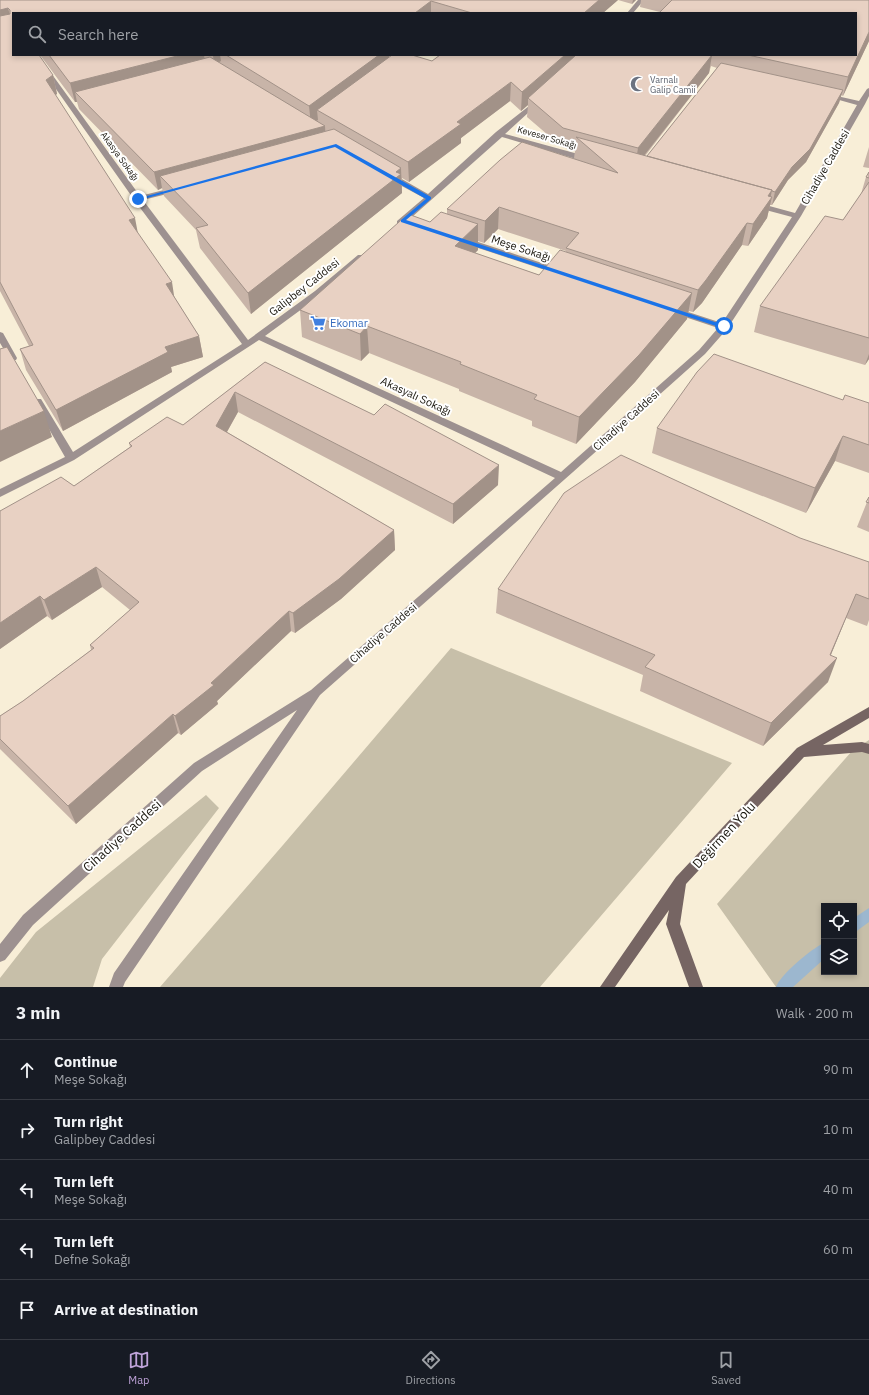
<!DOCTYPE html>
<meta charset="utf-8">
<style>
:root{--surface:#171b24;--page:#20242c;--text:#f1f3f6;--muted:#9ea1a6;--line:#363941;--accent:#bfa3d9}
body{margin:0;font-family:"IBM Plex Sans",sans-serif;background:var(--page);color:var(--text)}
.controls{position:absolute;right:12px;bottom:12px;display:grid;overflow:hidden;border-radius:0px;box-shadow:0 2px 6px #0003}
.controls button{width:36px;height:36px;display:grid;place-items:center;padding:0;border:0;border-bottom:1px solid var(--line);background:var(--surface);color:var(--text);font:20px sans-serif}
.stop{position:absolute;width:12px;height:12px;margin:-9px;border:3px solid #1a73e8;border-radius:50%;background:#fff}
.stop.end{background:#1a73e8;border-color:#fff;box-shadow:0 1px 4px #0008}
.list{margin:0;padding:0;list-style:none}
h2{display:flex;justify-content:space-between;align-items:center;height:52px;margin:0;padding:0 16px;font-size:17px}
h2 small{font-size:13px;font-weight:400;color:var(--muted)}
.list li{display:grid;grid-template-columns:26px 1fr auto;gap:12px;align-items:center;box-sizing:border-box;height:60px;padding:0 16px;border-top:1px solid var(--line)}
.list b{display:block;font-size:15px;white-space:nowrap}
.list p{margin:0;font-size:13px;white-space:nowrap;color:var(--muted)}
.list em{font-size:13px;font-style:normal;color:var(--muted)}
.icon{flex:none;width:22px;height:22px;fill:none;stroke:currentColor;stroke-width:2;stroke-linecap:round;stroke-linejoin:round}
.map{position:relative;flex:none;width:869px;height:987px;overflow:hidden}
.search{position:absolute;background:var(--surface);box-shadow:0 2px 6px #0003;left:12px;right:12px;top:12px;height:44px;display:flex;align-items:center;gap:10px;box-sizing:border-box;padding:0 14px;border-radius:0px;color:var(--muted);font-size:15px}
.sheet{height:352px;background:var(--surface)}
nav{display:flex;justify-content:space-around;align-items:center;box-sizing:border-box;height:56px;border-top:1px solid var(--line);background:var(--surface);font-size:11px;color:var(--muted)}
nav a{display:grid;justify-items:center;gap:2px}
nav .on{color:var(--accent)}
.map>svg:first-child{display:block}
</style>
<div class="map">
<svg width="869" height="987" viewBox="0 0 869 987">
<rect width="100%" height="100%" fill="#f8eed7"/>
<path fill="#c7bfa9" fill-rule="evenodd" d="M451 648 732 763 540 987H160L283 845Z
M869 740V987H776L717 904 852 751ZM824 906H854V972H824Z
M206 795 219 808 102 959 93 987H0V978L36 932Z"/>
<g fill="none" stroke-linecap="round" stroke-linejoin="round">
<path fill="#9cb7cf" fill-rule="evenodd" d="M869 908V922L854 933V918Z
M824 943V959L793 987H776C781 974 811 949 824 943Z"/>
<path fill="#9d9190" fill-rule="evenodd" d="M638 0H644L633 13H627Z
M32 55H38L140 196 176 187H179V191L143 200 248 340 315 291 358 255H364V259L321 295 265 336 561 472 699 350 718 328 673 313 672 311 673 309H679L722 323 792 217 755 207 754 205 758 203 795 213 857 105 825 96 828 94 859 101 867 89 869 88V96L865 104 801 216 727 329 705 354 573 472 320 695 125 982 123 987H109L114 973 297 710 202 771 33 925 5 960 0 962V944L23 915 194 763 311 690 555 478 259 340 74 460 0 497V489L65 457 33 401 35 399H41L73 452 242 344 135 201Z
M538 99 541 101 540 102 505 134 589 157V161H583L502 137 403 225H397V221L424 198 387 178V174H393L428 194 496 132Z
M463 239H469L560 269 561 271 560 273H554L463 243Z
M0 332 3 333 17 358 16 360H10L9 358 0 343Z"/>
<path fill="#766563" fill-rule="evenodd" d="M869 707V718L823 745 862 742 869 744V754L862 752 804 757 686 884 680 924 703 987H689L666 924 669 910 615 987H600L676 877 797 748Z"/>
</g>
<path fill="#c8b4a8" fill-rule="evenodd" d="M0 0H636L632 4 618 0 603 13H13V55L53 75 57 94 55 95 138 234 175 298 199 336 203 357 171 367 172 372 63 431 26 370 20 349 29 346 0 291Z
M641 0H869V41L843 96 841 95 839 103 806 162 788 180 772 205H770L767 218 748 246 742 245 702 303 693 312 689 311 687 319 635 382 576 444 532 426V421L459 391V389L369 353 361 361 302 337 300 310 430 222 447 214V209L575 159 574 158 575 151 562 147 527 117 528 105 521 111 510 101 461 138V143L409 182 402 178V193L251 314 200 248 196 230 164 196 162 188 158 190 79 109 77 102H75L40 55H389V57L432 61 440 55H856L660 12 640 7ZM711 66 717 68 647 156H645L709 73ZM498 229 566 251V252L539 275 475 253 478 250V241L484 243Z
M869 147V168L863 167Z
M869 172V359L865 365 754 332 760 306 843 220 861 194 866 177Z
M265 362 498 485 453 524 238 412 227 432 394 530 395 550 341 599 295 633 291 631 217 701 218 704 181 735 178 733 76 824 0 749V716L23 701 91 650 90 645 130 610 102 587 52 620 47 616 0 649V511L74 486 130 447 129 443 183 425Z
M843 400 869 403V473L835 461 806 513 652 453 657 428Z
M869 497V532L857 527Z
M869 562V620L867 626 846 618 831 655 828 682 763 746 640 691 643 675 496 613 498 589Z"/>
<path fill="#a29288" d="M599 0H618L603 13H584Z
M633 0H636L632 4Z
M431 1V13H415Z
M8 8 13 27 0 29V10Z
M869 32V41L843 96 848 77Z
M181 55H204L206 68 75 92 77 102H75L70 83Z
M213 55H220L221 61 214 65Z
M376 55H389L390 67 317 110 318 120 311 125 309 106Z
M565 55H585L528 98V105L521 111 522 92Z
M712 55 709 73 635 167 638 148Z
M53 75 57 94 50 99 46 80Z
M511 82 510 101 461 138V143L409 182 408 162 457 122Z
M843 90 839 103 806 162 788 180 772 205 775 192Z
M325 126 326 143 160 176 162 188 158 190 154 172Z
M401 168 402 193 251 314 248 293Z
M772 190 770 200 772 197 767 218 748 246 753 224 768 196Z
M499 207 498 229 484 243 485 221Z
M135 218 139 239 129 220Z
M747 223 742 245 702 303 693 312 698 290Z
M478 224V250L455 273V246Z
M172 282 175 302 166 284Z
M692 293 687 319 635 382 576 444 579 417Z
M367 326 369 353 361 361 360 334Z
M199 336 203 357 171 367 172 372 63 431 56 410 165 347Z
M869 354V359L865 365Z
M235 392 238 412 219 446 216 426Z
M44 411 52 437 0 462V431Z
M843 436 835 461 806 513 815 488Z
M499 465 498 485 453 524V504Z
M394 530 395 550 341 599 295 633 293 613Z
M96 567 102 587 52 620 44 600Z
M856 594 824 671 837 658 828 682 763 746 771 723Z
M40 596 47 616 0 649V623Z
M289 611 291 631 217 701 218 704 181 735 175 716Z
M173 714 178 733 76 824 68 806Z"/>
<path fill="#e8d1c3" stroke="#a29288" d="M0 0H599L584 13H472L431 1 415 13H13V55H39L53 75 46 80 135 218 129 220 172 282 166 284 199 336 165 347 168 352 56 410 20 349 33 345 0 282V16L10 14V10L8 8 0 10Z
M672 0H869V32L848 77 748 55H856V13H659Z
M49 55H181L70 83Z
M226 55H379L309 106Z
M392 55H412L432 61 440 55H565L522 92 511 82 457 122 461 124 408 162 317 110Z
M576 55H712L638 148 563 128 528 98Z
M210 57 325 126 154 172 75 92Z
M721 63 843 90 810 149 792 167 775 192 772 191V190L647 156Z
M334 129 401 168 396 172 401 174 248 293 196 228 208 225 160 176Z
M576 137 772 190 768 196 772 197 753 224 747 223 706 280 698 290 566 248 579 233 499 207 485 221 447 209 500 160 522 142 618 173Z
M869 172V178L866 177Z
M869 182V338L760 306 825 216 843 220Z
M441 212 478 224 455 246 539 275 560 250 692 293 639 355 579 417 534 399 537 395 460 364 461 362 367 326 360 334 300 310 408 214 430 222Z
M7 347 44 411 0 431V349Z
M714 354 843 400 845 395 869 403V445L843 436 815 488 657 428 697 372Z
M265 362 374 415 385 404 499 465 453 504 235 392 216 426 394 530 339 579 293 613 289 611 211 683 214 685 175 716 173 714 68 806 0 739V716L23 701 94 648 90 645 139 602 96 567 44 600 40 596 0 623V511L61 477 74 486 132 446 129 443 167 417 183 425Z
M621 455 800 538 869 562V599L856 594 830 655 837 658 771 723 645 667 655 655 498 589 564 493Z
M869 497V503L866 502Z"/>
<path fill="#1a73e8" d="M336 144 431 197V199L406 220 727 326 722 328 401 222V220L426 199 335 147 140 200 136 199Z"/>
<defs>
<symbol id="mosque-bare" viewBox="-9 -9 18 18"><path d="M3.5-4.9A6 6 0 1 0 3.5 4.9A5 5 0 1 1 3.5-4.9Z" fill="#6b7280" stroke="#fff" stroke-width="2.5" paint-order="stroke"/></symbol>
<symbol id="supermarket-bare" viewBox="-9 -9 18 18"><path d="M-6-5.5h2.5l.6 2H6L4.5 2H-2.5L-4.4-4H-6ZM-1.5 3.2a1.3 1.3 0 1 0 .1 0ZM3 3.2a1.3 1.3 0 1 0 .1 0Z" fill="#3f7fe0" stroke="#fff" stroke-width="2.5" paint-order="stroke"/></symbol>
</defs>
<g fill-rule="evenodd">
<use href="#mosque-bare" x="627" y="73" width="22" height="22"/>
<use href="#supermarket-bare" x="307" y="312" width="22" height="22"/>
</g>
<g text-anchor="middle" dominant-baseline="central" stroke-width="4" stroke-linejoin="round" paint-order="stroke">
<g font-size="9" fill="#5b616d" stroke="#fff" text-anchor="start">
<text x="650" y="79">Varnalı<tspan x="650" dy="10">Galip Camii</tspan></text>
</g>
<g font-size="9" fill="#18150c" stroke="#fff">
<text transform="translate(547 137) rotate(16)">Keveser Sokağı</text>
<text transform="translate(120 156) rotate(54)">Akasya Sokağı</text>
</g>
<g font-size="11" fill="#18150c" stroke="#fff">
<text transform="translate(825 167) rotate(-60)">Cihadiye Caddesi</text>
<text transform="translate(521 248) rotate(18)">Meşe Sokağı</text>
<text transform="translate(304 287) rotate(-38)">Galipbey Caddesi</text>
<text transform="translate(416 396) rotate(25)">Akasyalı Sokağı</text>
<text transform="translate(626 420) rotate(-42)">Cihadiye Caddesi</text>
<text transform="translate(383 633) rotate(-41)">Cihadiye Caddesi</text>
</g>
<g font-size="11" fill="#366cbe" stroke="#fff" text-anchor="start">
<text x="330" y="323">Ekomar</text>
</g>
<g font-size="13" fill="#18150c" stroke="#fff">
<text transform="translate(724 835) rotate(-47)">Değirmen Yolu</text>
<text transform="translate(122 836) rotate(-42)">Cihadiye Caddesi</text>
</g>
</g>
</svg>
<div class="controls">
<button><svg class="icon" aria-label="locate" viewBox="0 0 24 24"><circle cx="12" cy="12" r="6"/><path d="M12 2v4M12 18v4M2 12h4M18 12h4"/></svg></button>
<button><svg class="icon" aria-label="layers" viewBox="0 0 24 24"><path d="M12 4l9 5-9 5-9-5zM3 14l9 5 9-5"/></svg></button>
</div>
<div class="stop" style="left:724px;top:326px"></div>
<div class="stop end" style="left:138px;top:199px"></div>
<div class="search"><svg class="icon" aria-label="search" viewBox="0 0 24 24"><circle cx="10" cy="10" r="6"/><path d="M15 15l6 6"/></svg>Search here</div>
</div>
<section class="sheet">
<h2>3 min<small>Walk · 200 m</small></h2>
<ul class="list">
<li><svg class="icon" aria-label="ahead" viewBox="0 0 24 24"><path d="M12 20V5M6 11l6-6 6 6"/></svg><div><b>Continue</b><p>Meşe Sokağı</p></div><em>90 m</em></li>
<li><svg class="icon" aria-label="right" viewBox="0 0 24 24"><path d="M7 20v-9h11M14 6l5 5-5 5"/></svg><div><b>Turn right</b><p>Galipbey Caddesi</p></div><em>10 m</em></li>
<li><svg class="icon" aria-label="left" viewBox="0 0 24 24"><path d="M17 20v-9H6M10 6l-5 5 5 5"/></svg><div><b>Turn left</b><p>Meşe Sokağı</p></div><em>40 m</em></li>
<li><svg class="icon" aria-label="left" viewBox="0 0 24 24"><path d="M17 20v-9H6M10 6l-5 5 5 5"/></svg><div><b>Turn left</b><p>Defne Sokağı</p></div><em>60 m</em></li>
<li><svg class="icon" aria-label="arrive" viewBox="0 0 24 24"><path d="M6 21V4h12l-3 4 3 4H6"/></svg><div><b>Arrive at destination</b></div></li>
</ul>
</section>
<nav>
<a class="on"><svg class="icon" aria-label="map" viewBox="0 0 24 24"><path d="M3 6l6-2 6 2 6-2v14l-6 2-6-2-6 2zM9 4v14M15 6v14"/></svg>Map</a>
<a><svg class="icon" aria-label="directions" viewBox="0 0 24 24"><path d="M12 3l9 9-9 9-9-9zM9 14v-3h6M13 9l2 2-2 2"/></svg>Directions</a>
<a><svg class="icon" aria-label="saved" viewBox="0 0 24 24"><path d="M7 4h10v16l-5-4-5 4z"/></svg>Saved</a>
</nav>
